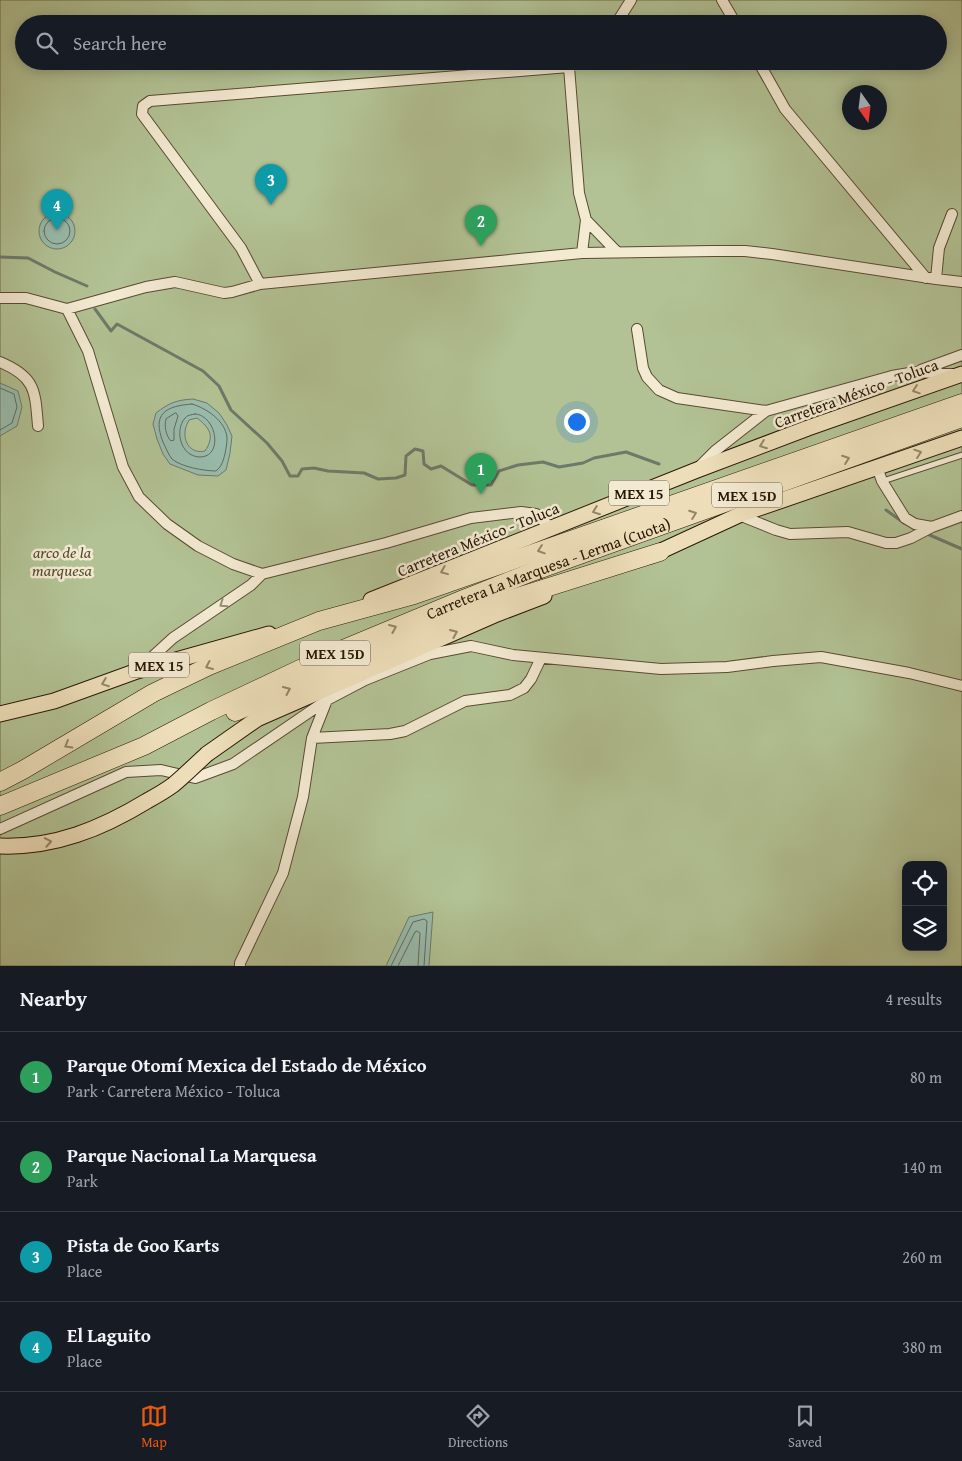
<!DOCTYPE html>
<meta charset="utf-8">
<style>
:root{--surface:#171b24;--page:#242831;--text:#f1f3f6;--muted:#9ea1a6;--line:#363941;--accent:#ea580c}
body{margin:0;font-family:"Gentium Book Plus",serif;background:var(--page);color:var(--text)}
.controls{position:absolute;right:15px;bottom:15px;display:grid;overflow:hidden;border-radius:10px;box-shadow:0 2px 12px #0003}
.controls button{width:45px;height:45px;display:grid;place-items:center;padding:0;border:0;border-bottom:1px solid var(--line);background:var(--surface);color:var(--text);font:25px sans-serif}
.compass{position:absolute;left:842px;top:85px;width:45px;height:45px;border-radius:50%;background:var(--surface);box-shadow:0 2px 12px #0003;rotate:166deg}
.you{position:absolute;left:576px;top:421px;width:18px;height:18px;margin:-12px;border:4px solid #fff;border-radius:50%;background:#1a73e8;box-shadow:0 0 0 8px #1a73e833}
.badge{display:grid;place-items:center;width:32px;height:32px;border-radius:50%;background:var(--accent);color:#fff;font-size:16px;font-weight:700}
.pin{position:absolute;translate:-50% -41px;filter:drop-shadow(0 1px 2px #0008)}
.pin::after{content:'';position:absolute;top:26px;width:18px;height:15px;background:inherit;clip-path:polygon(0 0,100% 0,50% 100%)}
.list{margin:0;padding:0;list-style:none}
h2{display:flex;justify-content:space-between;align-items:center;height:65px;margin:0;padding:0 20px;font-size:21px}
h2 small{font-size:16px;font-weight:400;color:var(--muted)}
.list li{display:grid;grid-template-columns:32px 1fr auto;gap:15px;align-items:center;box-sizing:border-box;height:90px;padding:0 20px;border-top:1px solid var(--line)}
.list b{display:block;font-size:19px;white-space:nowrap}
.list p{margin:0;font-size:16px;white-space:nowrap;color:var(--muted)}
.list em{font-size:16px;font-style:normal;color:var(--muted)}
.icon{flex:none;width:28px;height:28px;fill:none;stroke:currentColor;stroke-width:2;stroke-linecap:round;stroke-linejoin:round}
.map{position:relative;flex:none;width:962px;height:966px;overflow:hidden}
.search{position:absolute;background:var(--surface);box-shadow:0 2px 12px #0003;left:15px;right:15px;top:15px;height:55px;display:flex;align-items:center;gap:12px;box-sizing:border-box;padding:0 18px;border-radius:28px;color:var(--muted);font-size:19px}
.sheet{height:425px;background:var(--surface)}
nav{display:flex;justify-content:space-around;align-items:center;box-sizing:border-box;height:70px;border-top:1px solid var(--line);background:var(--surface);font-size:14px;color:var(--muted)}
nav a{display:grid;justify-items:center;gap:2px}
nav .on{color:var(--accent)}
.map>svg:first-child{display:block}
</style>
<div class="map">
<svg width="962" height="966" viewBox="0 0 962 966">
<rect width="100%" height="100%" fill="#eddeb9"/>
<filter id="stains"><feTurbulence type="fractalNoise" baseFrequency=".004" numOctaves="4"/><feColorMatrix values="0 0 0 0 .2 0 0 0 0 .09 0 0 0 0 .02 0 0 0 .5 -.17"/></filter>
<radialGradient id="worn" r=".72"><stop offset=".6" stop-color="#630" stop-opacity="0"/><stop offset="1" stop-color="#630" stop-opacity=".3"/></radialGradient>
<path fill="#b2c294" stroke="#6e6d4d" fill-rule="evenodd" d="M0 0H962V966H0ZM24 24H938V61H24ZM850 92H880V122H850ZM906 865H943V947H906Z"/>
<path fill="#99bcad" stroke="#6d7a6a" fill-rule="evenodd" d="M39 231a18 18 0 1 1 36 0a18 18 0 1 1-36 0Z
M0 383 18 391 22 407 17 426 0 436Z
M193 399 207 403 219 413 227 425 232 436 230 453 226 470 218 476 198 475 170 464 163 454 157 439 153 424 156 413C169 403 176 400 193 399ZM197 418C210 428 215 436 205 451 192 454 184 444 185 432 185 428 187 424 189 420Z
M433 912 429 966H386L409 917Z"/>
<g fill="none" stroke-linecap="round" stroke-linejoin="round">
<path stroke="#626a5a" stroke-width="1" d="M44 231a13 13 0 1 1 26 0a13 13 0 1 1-26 0Z
M0 388 14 394 17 407 12 423 0 430
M192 404C206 408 226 421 227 438 227 443 226 449 225 454 223 461 222 466 216 471 205 471 181 467 172 459 168 454 166 448 163 442 152 414 165 406 192 404Z
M176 413 178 416 174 429V440L171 441C166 436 164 426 166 419Z
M195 414C217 415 224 458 199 457 181 456 174 431 185 418 187 415 191 415 195 414Z
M391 966 413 922 424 919 427 921 424 966
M398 966 415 932 417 931 420 933 418 966"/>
<path stroke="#6d7a6a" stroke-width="3" d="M0 257 28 258 55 272 87 286
M95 309 111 331 117 324 203 371 219 386 231 410 267 443 282 461 290 476H298L302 469 314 468 328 471 364 473 378 479 396 478 405 475 406 456 415 449 423 451 424 464 431 469 441 466 472 485H491L499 471 518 465 543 462 559 467 583 463 594 458 626 452 659 464
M886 510 904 523
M925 533 962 549"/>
<defs>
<path id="service" d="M883 481 962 455"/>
<path id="minor" d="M722 0 736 24
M616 24 631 0
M758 61 785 109 926 278
M569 67 579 193 586 220 582 253
M586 220 617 252
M936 279 939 248 952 214
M260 284 241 248 142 114 143 106 150 101 569 67 578 61
M0 298H26L67 309 146 287 175 282 224 293 232 292 260 284 582 253 714 251H745L772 254 936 279 962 282
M67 309 88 351 123 467 139 497 167 524 198 546 233 564 262 574
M637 329 643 368 647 377 659 390 677 398 766 411
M0 362C36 377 35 391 38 426
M921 370 962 355
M699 467 715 451 766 411 892 376 915 372 954 374
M877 467 882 481 905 518 915 524 932 527 962 516
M739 515 776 530 790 534 848 532 886 543H896L911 538 932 527
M138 670 173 638 251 585 262 574 386 543 471 518 521 512 536 514 551 528
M312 738 390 734 405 731 465 701 510 695 524 688 531 679 541 658
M0 829 126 772 161 770 195 778 233 764 327 700
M240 966V963L283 873 303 797 312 738 327 700 365 680 430 654 471 646 513 655 661 669 727 667 773 661 821 657 909 673 962 686"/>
<path id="primary" d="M650 556 739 515 962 438
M371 600 697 470 808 428 962 374
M0 714 54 701 137 671 269 634
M207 754 257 719 497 614 544 596"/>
<g id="motorway">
<path d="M235 712 350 662 495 604 660 552"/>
<path d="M0 782 23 770 153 693 209 666 319 621 414 595 962 403"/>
<path id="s1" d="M0 806 144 746 211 711 336 652 461 600 532 572 962 418"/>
</g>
</defs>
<use href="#service" stroke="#5b4a33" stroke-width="7"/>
<use href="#minor" stroke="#5b4a33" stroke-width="12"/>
<use href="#primary" stroke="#2a1806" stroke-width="17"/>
<use href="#motorway" stroke="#2a1806" stroke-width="19"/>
<use href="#service" stroke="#f3ead2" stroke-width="5"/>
<use href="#minor" stroke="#f3ead2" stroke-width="10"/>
<use href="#primary" stroke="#eddeb9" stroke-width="15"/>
<use href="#motorway" stroke="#eddeb9" stroke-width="18"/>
<defs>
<path id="primary-bridge" d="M0 846C54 848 101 829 147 801 156 796 165 791 173 785 185 775 196 764 207 754"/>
</defs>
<use href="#primary-bridge" stroke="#2a1806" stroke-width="17" stroke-linecap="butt"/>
<use href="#primary-bridge" stroke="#eddeb9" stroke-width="15"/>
</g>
<defs><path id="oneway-chevron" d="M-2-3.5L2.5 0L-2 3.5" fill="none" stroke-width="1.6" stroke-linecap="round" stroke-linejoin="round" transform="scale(1.25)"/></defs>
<g stroke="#958568">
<use href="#oneway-chevron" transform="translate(916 390) rotate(161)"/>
<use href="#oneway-chevron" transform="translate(763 445) rotate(160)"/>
<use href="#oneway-chevron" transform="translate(918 453) rotate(-19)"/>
<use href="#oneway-chevron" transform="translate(846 459) rotate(-20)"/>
<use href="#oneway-chevron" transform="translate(596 511) rotate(159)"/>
<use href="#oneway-chevron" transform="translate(693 514) rotate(-20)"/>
<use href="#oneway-chevron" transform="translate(541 550) rotate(161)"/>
<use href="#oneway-chevron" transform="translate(444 571) rotate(158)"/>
<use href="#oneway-chevron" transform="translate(393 628) rotate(-23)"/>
<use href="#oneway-chevron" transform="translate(454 633) rotate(-23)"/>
<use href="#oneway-chevron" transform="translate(209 666) rotate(156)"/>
<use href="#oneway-chevron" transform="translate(105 683) rotate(159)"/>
<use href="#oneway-chevron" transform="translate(287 690) rotate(-24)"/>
<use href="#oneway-chevron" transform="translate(68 745) rotate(150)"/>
<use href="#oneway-chevron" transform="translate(48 842) rotate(-10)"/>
</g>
<use stroke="#998c76" href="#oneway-chevron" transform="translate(223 604) rotate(146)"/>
<g text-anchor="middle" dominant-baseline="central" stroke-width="5" stroke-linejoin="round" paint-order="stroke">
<g fill="#f3ead2" stroke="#665743" stroke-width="1">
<rect x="609" y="480.5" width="60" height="25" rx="4"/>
<rect x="712" y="482.5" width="70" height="25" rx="4"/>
<rect x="300" y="640.5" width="70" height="25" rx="4"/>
<rect x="129" y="652.5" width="60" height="25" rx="4"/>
</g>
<g font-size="15" font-weight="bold" fill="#2a1806">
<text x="639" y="493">MEX 15</text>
<text x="747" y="495">MEX 15D</text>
<text x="335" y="653">MEX 15D</text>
<text x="159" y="665">MEX 15</text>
</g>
<g font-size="16" fill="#2a1806" stroke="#f3ead2">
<text transform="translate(856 393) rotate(-20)">Carretera México - Toluca</text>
<text transform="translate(478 539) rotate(-22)">Carretera México - Toluca</text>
<text stroke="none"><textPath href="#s1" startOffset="598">Carretera La Marquesa - Lerma (Cuota)</textPath></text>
</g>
<g font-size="16" font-style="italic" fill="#534b31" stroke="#f3ead2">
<text x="62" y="552">arco de la<tspan x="62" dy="18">marquesa</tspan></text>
</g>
</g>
<rect width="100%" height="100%" filter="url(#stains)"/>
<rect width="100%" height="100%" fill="url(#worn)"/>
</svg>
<div class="controls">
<button><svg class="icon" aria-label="locate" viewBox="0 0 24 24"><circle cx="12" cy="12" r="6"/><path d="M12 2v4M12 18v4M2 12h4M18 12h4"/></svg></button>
<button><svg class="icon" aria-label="layers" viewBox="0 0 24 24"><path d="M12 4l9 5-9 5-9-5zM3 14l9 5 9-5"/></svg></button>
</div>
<svg class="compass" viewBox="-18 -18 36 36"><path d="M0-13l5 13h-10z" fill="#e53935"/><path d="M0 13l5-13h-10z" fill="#9ea1a6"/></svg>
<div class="you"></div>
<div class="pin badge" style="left:481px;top:494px;background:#2e9e5b">1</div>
<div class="pin badge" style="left:481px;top:246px;background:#2e9e5b">2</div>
<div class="pin badge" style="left:271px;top:205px;background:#0f9aa8">3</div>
<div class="pin badge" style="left:57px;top:230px;background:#0f9aa8">4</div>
<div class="search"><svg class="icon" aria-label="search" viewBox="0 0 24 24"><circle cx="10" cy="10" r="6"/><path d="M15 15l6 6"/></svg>Search here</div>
</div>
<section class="sheet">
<h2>Nearby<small>4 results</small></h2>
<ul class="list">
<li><span class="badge" style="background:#2e9e5b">1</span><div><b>Parque Otomí Mexica del Estado de México</b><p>Park · Carretera México - Toluca</p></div><em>80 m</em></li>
<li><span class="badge" style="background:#2e9e5b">2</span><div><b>Parque Nacional La Marquesa</b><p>Park</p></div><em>140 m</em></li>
<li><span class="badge" style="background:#0f9aa8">3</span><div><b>Pista de Goo Karts</b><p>Place</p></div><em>260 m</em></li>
<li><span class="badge" style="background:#0f9aa8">4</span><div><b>El Laguito</b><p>Place</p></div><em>380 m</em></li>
</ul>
</section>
<nav>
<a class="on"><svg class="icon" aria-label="map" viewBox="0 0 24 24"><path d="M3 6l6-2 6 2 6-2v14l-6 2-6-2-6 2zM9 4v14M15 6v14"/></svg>Map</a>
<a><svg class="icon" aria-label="directions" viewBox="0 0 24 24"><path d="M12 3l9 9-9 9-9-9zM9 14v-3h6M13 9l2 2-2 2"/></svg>Directions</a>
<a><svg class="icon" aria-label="saved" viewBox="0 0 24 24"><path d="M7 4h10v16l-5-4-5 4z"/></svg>Saved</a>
</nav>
